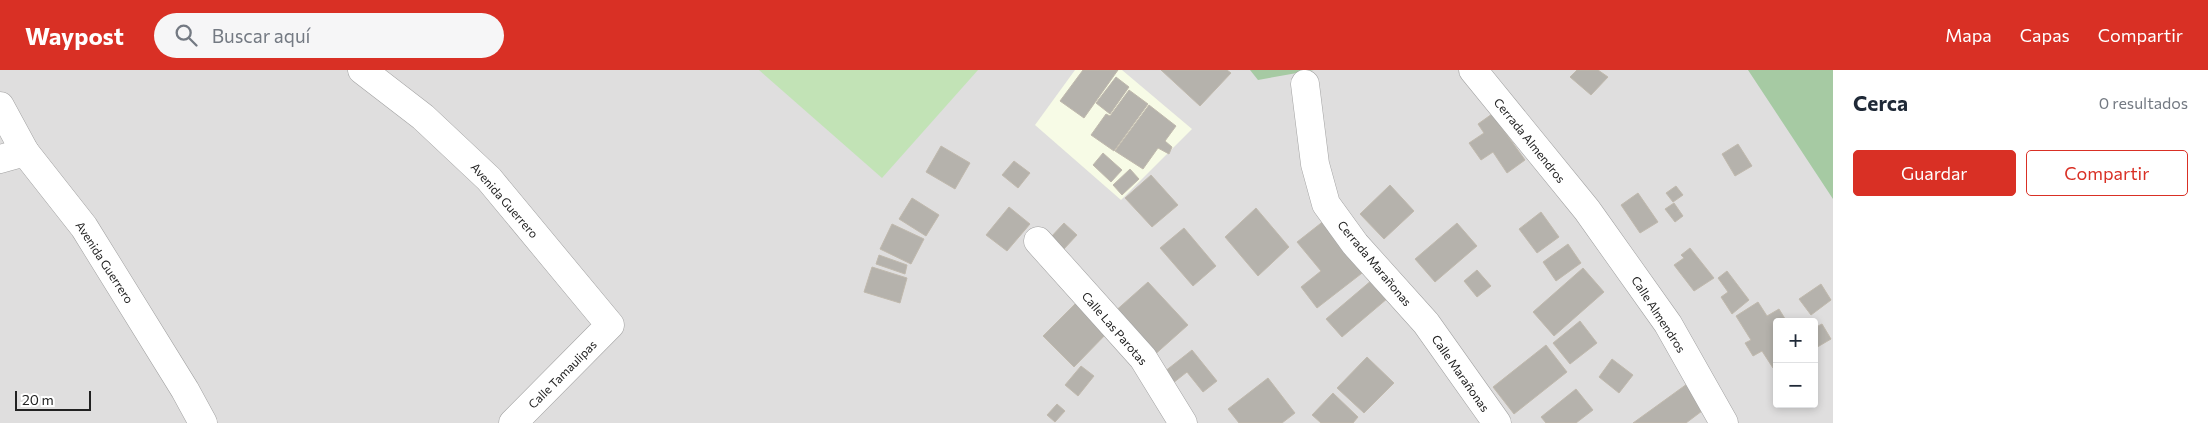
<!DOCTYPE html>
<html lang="es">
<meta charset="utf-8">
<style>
:root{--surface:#fff;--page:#f6f6f7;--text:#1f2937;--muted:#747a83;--line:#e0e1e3;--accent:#d93025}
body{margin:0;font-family:Commissioner,sans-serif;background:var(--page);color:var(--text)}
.controls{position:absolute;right:15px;bottom:15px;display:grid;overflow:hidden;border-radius:5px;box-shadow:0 2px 8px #0003}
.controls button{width:45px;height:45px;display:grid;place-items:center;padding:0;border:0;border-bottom:1px solid var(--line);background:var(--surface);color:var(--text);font:25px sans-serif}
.scale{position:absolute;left:15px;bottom:12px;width:76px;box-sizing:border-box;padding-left:5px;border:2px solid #212121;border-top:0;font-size:14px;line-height:18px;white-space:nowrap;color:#212121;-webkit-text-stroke:4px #fff;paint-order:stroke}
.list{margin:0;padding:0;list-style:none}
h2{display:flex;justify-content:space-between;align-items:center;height:65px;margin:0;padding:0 20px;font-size:21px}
h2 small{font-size:16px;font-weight:400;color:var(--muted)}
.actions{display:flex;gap:10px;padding:15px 20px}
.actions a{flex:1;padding:11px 0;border:1px solid var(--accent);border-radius:5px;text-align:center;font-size:18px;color:var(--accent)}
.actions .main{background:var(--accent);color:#fff}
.icon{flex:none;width:28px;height:28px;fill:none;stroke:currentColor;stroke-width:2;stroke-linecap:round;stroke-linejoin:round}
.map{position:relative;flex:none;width:1833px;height:353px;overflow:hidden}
header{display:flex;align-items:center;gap:30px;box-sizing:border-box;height:70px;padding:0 25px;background:var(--accent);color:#fff}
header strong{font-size:24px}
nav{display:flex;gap:28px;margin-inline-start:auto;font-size:18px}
.search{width:350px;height:45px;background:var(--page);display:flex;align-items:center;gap:12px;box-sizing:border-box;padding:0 18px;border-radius:28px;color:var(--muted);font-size:19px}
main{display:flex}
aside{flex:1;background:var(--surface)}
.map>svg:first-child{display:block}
</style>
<header>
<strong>Waypost</strong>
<div class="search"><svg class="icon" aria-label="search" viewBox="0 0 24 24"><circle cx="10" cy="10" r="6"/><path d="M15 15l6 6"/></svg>Buscar aquí</div>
<nav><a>Mapa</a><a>Capas</a><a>Compartir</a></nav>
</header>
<main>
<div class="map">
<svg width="1833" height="353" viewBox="0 0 1833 353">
<rect width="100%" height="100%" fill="#f0efe9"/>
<path fill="#dfdede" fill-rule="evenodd" d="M0 0H1833V353H0ZM1777 252H1814V334H1777Z"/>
<path fill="#f7fbe6" d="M1075 0H1122L1192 59 1121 130 1035 55Z"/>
<path fill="#c2e3b6" d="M759 0H978L882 108Z"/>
<path fill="#a6caa3" d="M1250 0H1314L1258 10Z
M1748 0H1833V129Z"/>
<path fill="#b5b2ac" stroke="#c0b9ad" d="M1083 0H1118L1084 48 1060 31Z
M1161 0H1227L1231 3 1200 36Z
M1577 0H1598L1608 7 1591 25 1570 7Z
M1116 7 1129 17 1110 44 1096 33Z
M1129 20 1148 34 1114 81 1091 65 1106 44 1110 46Z
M1149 35 1176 56 1165 71 1172 77 1169 84 1158 78 1143 99 1115 81Z
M1492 44 1525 90 1507 103 1493 82 1481 90 1469 73 1484 63 1478 54Z
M1738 74 1752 96 1735 106 1722 84Z
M941 76 970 93 955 119 926 102Z
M1103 83 1122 100 1111 112 1093 95Z
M1014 91 1030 103 1018 118 1002 105Z
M1130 99 1139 109 1122 125 1113 115Z
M1151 105 1178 135 1152 157 1125 128Z
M1390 115 1414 141 1384 169 1360 144Z
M1676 116 1683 125 1673 132 1666 123Z
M1638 123 1658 152 1640 163 1621 135Z
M912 128 939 145 926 166 899 149Z
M1674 133 1683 146 1675 152 1665 139Z
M1009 137 1030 154 1007 181 986 165Z
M1256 138 1289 177 1258 206 1225 167Z
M1541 142 1559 167 1537 183 1519 159Z
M1325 150 1366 200 1317 238 1301 217 1321 201 1297 172Z
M1064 153 1077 165 1063 180 1050 168Z
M1457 153 1477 176 1435 212 1415 189Z
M892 154 924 169 911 194 880 179Z
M1184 158 1216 196 1193 216 1160 178Z
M1568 174 1581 193 1556 211 1543 192Z
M1690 178 1714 208 1694 221 1674 195 1684 188 1681 185Z
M879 185 907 195 905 204 876 194Z
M872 197 907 208 900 233 864 222Z
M1583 198 1604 222 1554 266 1533 242Z
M1477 200 1491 216 1477 227 1464 211Z
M1727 201 1749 230 1732 244 1721 227 1728 222 1718 208Z
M1372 210 1388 228 1342 267 1326 249Z
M1148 212 1188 255 1152 287 1112 244Z
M1821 214 1831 230 1811 245 1799 229Z
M1078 231 1109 261 1074 297 1043 266Z
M1758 232 1767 246 1779 239 1787 252H1777V295L1773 298 1762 281 1753 286 1745 273 1751 270 1736 246Z
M1580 251 1597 273 1570 294 1553 273Z
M1822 254 1831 269 1814 279V258Z
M1546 275 1567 302 1514 344 1493 317Z
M1192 280 1217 311 1203 322 1187 302 1173 313 1164 302Z
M1367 287 1394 313 1364 343 1337 318Z
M1612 289 1633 305 1619 323 1599 307Z
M1081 296 1094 306 1078 326 1065 315Z
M1268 308 1295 343 1282 353H1239L1228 339Z
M1687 314 1706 338 1686 353H1633Z
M1576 319 1593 340 1576 353H1546L1541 347Z
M1333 323 1358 347 1353 353H1321L1312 345Z
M1057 334 1065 341 1055 352 1047 345Z"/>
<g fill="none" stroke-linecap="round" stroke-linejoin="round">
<defs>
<path id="minor" d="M362 0 423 47 489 109 610 255 513 353
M1473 0 1587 140 1668 254 1724 353
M1305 14 1315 94 1326 134 1355 174 1426 253 1497 353
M0 36 25 82
M1038 171 1143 288 1183 353"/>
<path id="tertiary" d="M0 89 25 82 84 157 185 320 203 353"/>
</defs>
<use href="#minor" stroke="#a2a2a2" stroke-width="29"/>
<use href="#tertiary" stroke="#a2a2a2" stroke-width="29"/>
<use href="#minor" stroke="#fff" stroke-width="28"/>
<use href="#tertiary" stroke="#fff" stroke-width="28"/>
</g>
<g text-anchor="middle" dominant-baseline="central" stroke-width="5" stroke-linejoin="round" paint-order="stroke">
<g font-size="12" fill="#212121" stroke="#fff">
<text transform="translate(1530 70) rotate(51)">Cerrada Almendros</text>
<text transform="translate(505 130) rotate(49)">Avenida Guerrero</text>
<text transform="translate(105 192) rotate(57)">Avenida Guerrero</text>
<text transform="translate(1375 193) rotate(50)">Cerrada Marañonas</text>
<text transform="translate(1659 244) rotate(57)">Calle Almendros</text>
<text transform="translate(1115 258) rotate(49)">Calle Las Parotas</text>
<text transform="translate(1461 303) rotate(55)">Calle Marañonas</text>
<text transform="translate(562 304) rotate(-45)">Calle Tamaulipas</text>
</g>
</g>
</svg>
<div class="controls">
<button>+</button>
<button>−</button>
</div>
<div class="scale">20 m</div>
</div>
<aside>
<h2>Cerca<small>0 resultados</small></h2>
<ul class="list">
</ul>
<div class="actions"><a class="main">Guardar</a><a>Compartir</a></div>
</aside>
</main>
